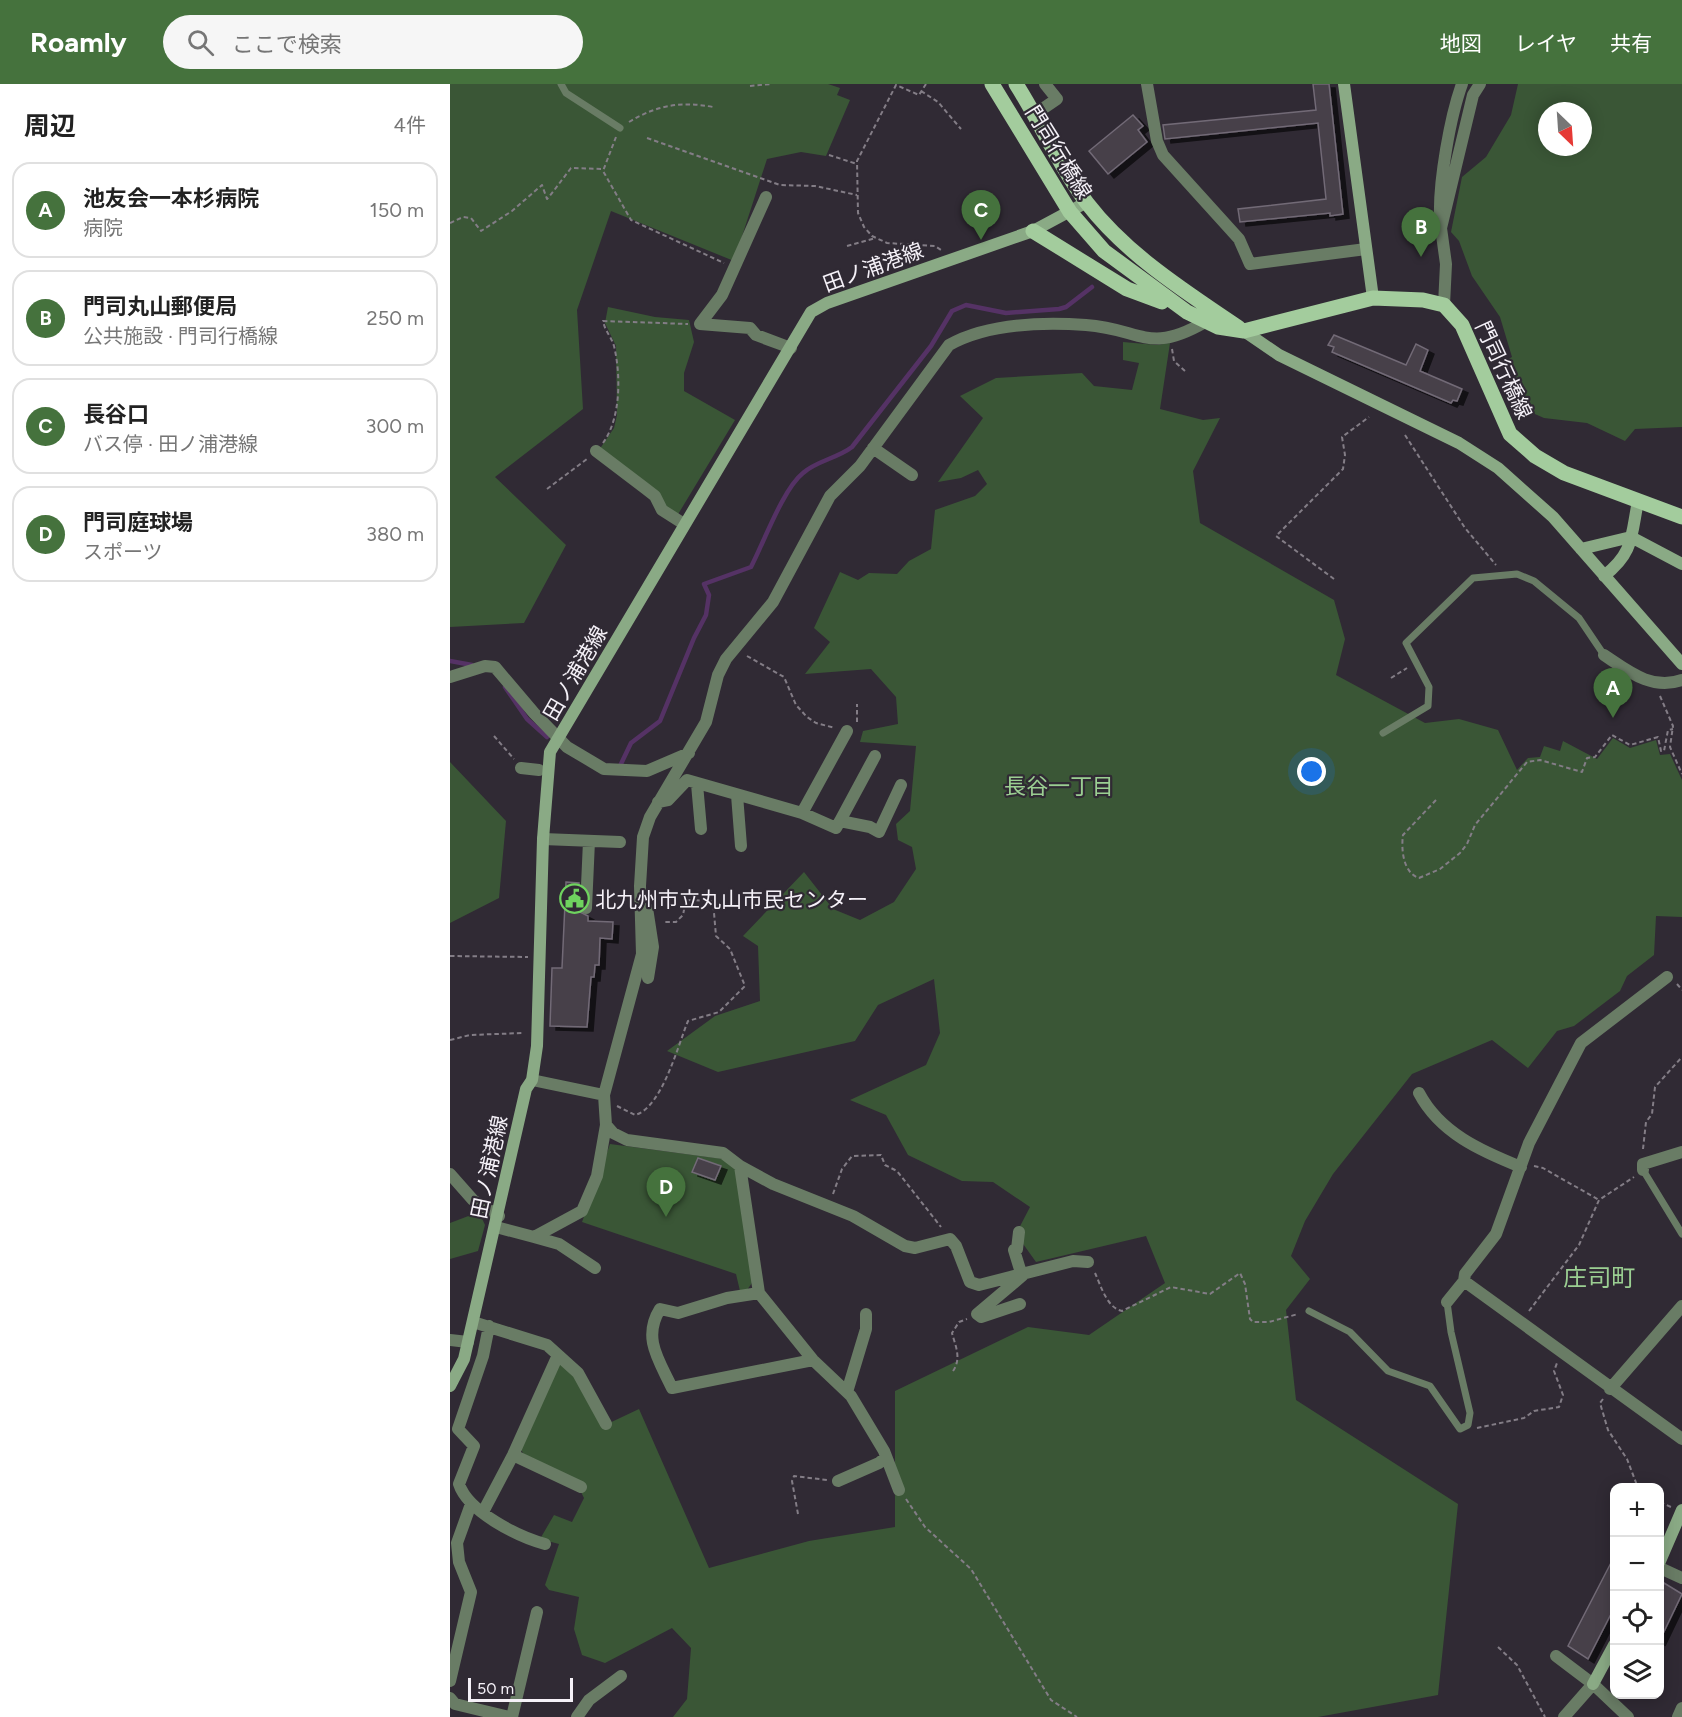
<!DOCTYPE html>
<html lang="ja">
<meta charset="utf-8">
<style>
:root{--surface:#fff;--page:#f6f6f6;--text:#222;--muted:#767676;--line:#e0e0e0;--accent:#45723d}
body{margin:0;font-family:Figtree,"Noto Sans JP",sans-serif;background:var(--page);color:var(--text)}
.controls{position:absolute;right:18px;bottom:18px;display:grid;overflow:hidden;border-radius:12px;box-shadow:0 3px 15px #0003}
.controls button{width:54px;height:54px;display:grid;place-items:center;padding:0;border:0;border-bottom:2px solid var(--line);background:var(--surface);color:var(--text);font:30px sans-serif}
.compass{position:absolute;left:1088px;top:18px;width:54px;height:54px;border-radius:50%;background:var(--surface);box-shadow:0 3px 15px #0003;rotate:155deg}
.scale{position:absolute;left:18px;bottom:15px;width:105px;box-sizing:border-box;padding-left:6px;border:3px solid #f5f1f8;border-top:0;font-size:16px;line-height:21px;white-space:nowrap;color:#f5f1f8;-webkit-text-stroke:4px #302a34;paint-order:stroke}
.you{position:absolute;left:862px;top:688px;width:21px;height:21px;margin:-15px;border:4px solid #fff;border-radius:50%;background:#1a73e8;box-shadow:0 0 0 9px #1a73e833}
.badge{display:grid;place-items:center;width:39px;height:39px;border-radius:50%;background:var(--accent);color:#fff;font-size:20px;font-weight:700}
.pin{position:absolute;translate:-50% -50px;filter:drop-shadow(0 2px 3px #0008)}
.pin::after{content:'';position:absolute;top:32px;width:21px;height:18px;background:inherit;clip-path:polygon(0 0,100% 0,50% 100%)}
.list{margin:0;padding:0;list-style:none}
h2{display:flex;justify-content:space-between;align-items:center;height:78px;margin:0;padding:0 24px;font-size:26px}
h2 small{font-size:20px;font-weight:400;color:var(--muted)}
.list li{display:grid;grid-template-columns:39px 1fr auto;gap:18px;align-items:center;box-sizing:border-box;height:96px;margin:0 12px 12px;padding:0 12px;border:2px solid var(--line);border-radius:18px}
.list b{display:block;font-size:22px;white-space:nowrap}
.list p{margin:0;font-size:20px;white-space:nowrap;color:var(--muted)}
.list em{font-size:20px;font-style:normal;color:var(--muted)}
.icon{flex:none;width:33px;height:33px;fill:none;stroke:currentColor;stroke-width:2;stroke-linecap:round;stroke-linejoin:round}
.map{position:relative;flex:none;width:1232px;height:1633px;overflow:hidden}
header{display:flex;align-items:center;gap:36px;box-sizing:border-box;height:84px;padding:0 30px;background:var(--accent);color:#fff}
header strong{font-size:28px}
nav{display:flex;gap:33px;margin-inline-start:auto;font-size:21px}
.search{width:420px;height:54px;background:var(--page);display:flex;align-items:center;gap:15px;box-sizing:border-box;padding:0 21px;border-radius:33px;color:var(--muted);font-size:22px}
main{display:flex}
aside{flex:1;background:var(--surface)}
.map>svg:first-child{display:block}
</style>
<header>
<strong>Roamly</strong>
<div class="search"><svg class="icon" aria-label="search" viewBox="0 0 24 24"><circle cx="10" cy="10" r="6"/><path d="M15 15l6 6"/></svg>ここで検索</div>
<nav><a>地図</a><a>レイヤ</a><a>共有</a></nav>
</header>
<main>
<aside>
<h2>周辺<small>4件</small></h2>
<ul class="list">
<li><span class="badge">A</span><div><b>池友会一本杉病院</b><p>病院</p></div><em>150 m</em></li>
<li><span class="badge">B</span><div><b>門司丸山郵便局</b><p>公共施設 · 門司行橋線</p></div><em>250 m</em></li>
<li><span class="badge">C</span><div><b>長谷口</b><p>バス停 · 田ノ浦港線</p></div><em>300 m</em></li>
<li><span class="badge">D</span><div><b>門司庭球場</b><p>スポーツ</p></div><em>380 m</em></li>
</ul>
</aside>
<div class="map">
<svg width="1232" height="1633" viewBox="0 0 1232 1633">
<defs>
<filter id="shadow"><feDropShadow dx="6" dy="4" stdDeviation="0" flood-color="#0009"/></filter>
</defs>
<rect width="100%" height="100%" fill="#302a34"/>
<path fill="#3a5636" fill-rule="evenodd" d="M0 0H378L390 4 387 11 400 16 376 72 351 68 317 75 284 177 161 127 127 226 133 325 45 393 116 461 74 539 0 543Z
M1068 0H1232V343L1185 345 1175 357 1137 339 1094 334 1071 324 1051 279 1062 273 1050 233 1022 192 1009 157 1001 148 1012 93 1036 73 1061 31ZM1097 27H1133V63H1097Z
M158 223 205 233 239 236 244 258 234 289V307L285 336 227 432 149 366 164 344 167 331 166 262 155 239Z
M673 258 707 261 720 259 710 325 753 336 770 334 743 387 750 439 884 516 895 555 886 591 975 639 1009 635 1048 646 1067 686 1078 674 1090 673 1094 662 1110 667 1113 657 1147 675 1163 654 1180 664 1206 656 1210 671 1220 670 1232 696V833L1206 832 1204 871 1177 892 1170 907 1124 942 1107 947 1078 984 1042 956 962 990 883 1090 855 1137 841 1172 860 1195 836 1226 846 1316 1008 1420 988 1611 868 1633H223L237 1615 241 1564 222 1544 155 1579 132 1571 124 1545 129 1513 99 1506 95 1501 109 1460 90 1455 104 1431 122 1438 134 1414 131 1408 73 1369 70 1364 111 1277 119 1283 153 1342 189 1325 259 1484 359 1457 445 1443V1307L578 1243 639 1251 715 1199 696 1152 586 1178 566 1150 580 1123 543 1098 512 1097 458 1071 436 1031 400 1016 476 981 490 949 484 895 428 921 405 957 268 988 217 967 265 932 310 917 308 862 293 852 354 788 383 825 410 836 444 818 466 785 462 763 448 756 446 740 460 727 466 662 410 658 413 647 448 640 446 613 421 585 355 590 380 558 364 544 390 488 408 496 419 489 447 490 459 477 481 465 485 426 525 412 537 400 528 386 511 394 488 398 533 334 510 312 546 294 632 289 644 302 682 306 689 279 673 276Z
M0 678 56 737 49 814 0 839Z
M160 1060 274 1075 286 1084 304 1196 297 1206 290 1207 286 1190 132 1138Z
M29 1128 35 1141 28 1167 0 1175V1139Z"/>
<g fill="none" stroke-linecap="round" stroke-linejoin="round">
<path stroke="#553265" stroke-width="4.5" d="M0 577 22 581
M55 603 77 635 97 653
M170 682 181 659 210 637 244 554 256 531 259 511 254 500 301 483C314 458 333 405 353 389 366 377 388 374 402 363L481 262 502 227 516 221 556 229 609 225 616 223 642 203"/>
</g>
<path fill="#463f4a" stroke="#726a76" stroke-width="1.5" filter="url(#shadow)" d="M863 0H879L893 130 880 132V129L790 138 788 125 876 115 868 39 715 55 713 41 866 26Z
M683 31 693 42 688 46 697 58 658 90 639 67Z
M884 251 956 281 966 260 978 266 970 287 1012 305 1007 317 1003 316 1001 319 882 268 884 263 878 261Z
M116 798 129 799 128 827 138 832V837L163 838 162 855 150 854 149 881H145L144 893H141L137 943 100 942 102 884H112Z
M248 1074 271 1082 265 1096 242 1088Z
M1164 1473V1524L1138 1575 1118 1562Z
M1214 1499 1232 1510 1209 1558V1501L1213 1502Z"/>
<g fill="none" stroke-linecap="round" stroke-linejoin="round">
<path stroke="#837d86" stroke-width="2" stroke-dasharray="4.5 3" stroke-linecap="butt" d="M476 0 469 11 446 1 407 77 408 129 414 143 422 152 437 159 485 162 491 166
M300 2 321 0
M471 7 488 18 511 45
M179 38C207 21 231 17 263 23
M166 53 153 87 181 136 274 179
M197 54 330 101 365 102 407 111
M379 71 407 80
M0 139 13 133 21 134 31 147 62 127 92 101 97 115 99 113 121 84 154 85
M397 162 426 154
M722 265 724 277 735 287
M955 351 1015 444 1046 481
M153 359C171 334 171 291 164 262 161 252 155 247 153 237L238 240
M97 405 137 375
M884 495 826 452 893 385 895 371 892 353 919 333
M297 572 334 593 346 621 357 633 366 639 385 644
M941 594 957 584
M1210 612 1223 642 1220 663 1232 690
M407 638V620
M44 652 64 675
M986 716 953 751C951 765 953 789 969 794L990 785 1010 769 1017 760 1025 741 1077 678 1090 676 1132 688 1137 674 1145 673 1162 651 1180 661 1208 653 1211 667H1214L1218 646 1223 645
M0 872 78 873
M1227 900 1232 906
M0 956 20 951 73 949
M167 1022 185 1031C212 1024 228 961 238 937L269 928 295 902 280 865 266 852 263 817 236 816 233 831 226 838H213
M1193 1065 1196 1038 1202 1030 1205 1003 1232 973
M1084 1082 1093 1084 1149 1116
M383 1110 392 1085 402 1072 431 1071 435 1081 447 1087 491 1143
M645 1189C651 1202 657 1224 672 1227L721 1203 760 1210 790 1189 795 1200 800 1235 803 1238H819L848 1230
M1079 1227 1129 1161 1149 1116 1184 1093
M503 1287C512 1274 505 1261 502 1249L509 1238 517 1235
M1153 1315 1150 1319 1158 1346 1177 1375 1188 1404
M1027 1344 1074 1334 1084 1327 1109 1323 1113 1311 1104 1287 1107 1279
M456 1415 475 1443 521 1485 601 1616 627 1633
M1210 1418 1221 1423
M348 1430 342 1397 344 1392 377 1396
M1048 1563 1067 1581 1095 1633"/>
<path stroke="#697c65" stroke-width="7" d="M111 0 116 9 170 44
M933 649 978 622 979 603 956 559 1023 494 1067 490 1084 497 1129 534 1154 571
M1193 1086 1232 1150
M859 1227 900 1248 938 1287 980 1302 1010 1345 1018 1341 1020 1329 1001 1248 997 1218"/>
<path stroke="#697c65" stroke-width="12" d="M697 0 707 57 713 71 789 155 800 180 916 165
M585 30 607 15 595 0
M316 113 272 211 250 240 300 244 306 251 341 264
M990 131C989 97 1000 33 1012 0
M994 221 996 180 991 144 1023 11 1030 0
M423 364 462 391
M146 367 196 405 205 412 212 426 234 440
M1154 571C1178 587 1202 607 1232 596
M0 593 35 582 45 583 84 629 117 663 154 685 197 687 239 669
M71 684 89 686
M247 700 251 745
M287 711 291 762
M208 718 218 716 237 696 352 729 386 744 390 737 420 743 429 748 451 701
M352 729 397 647
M390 737 425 672
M93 755 170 758
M136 824 139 757
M197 824 203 863 198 894
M82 996 154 1011
M969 1009C990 1049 1031 1067 1071 1083
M156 1041 163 1049 177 1056 273 1069 290 1082 323 1100 403 1132 455 1162 465 1164 500 1155 506 1162 520 1198 529 1201 623 1177 638 1178
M290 1082 309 1209 363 1276 401 1312 434 1367 449 1406
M1193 1086V1080L1232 1068
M0 1090 23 1116 49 1132
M46 1143 84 1153 132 1127 147 1092 156 1041 154 1011 192 870 190 802 193 753 200 733 256 638 268 591 276 575 323 518 380 412 410 382 499 261C538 239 592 238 636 241 692 245 698 271 755 238
M569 1148 567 1165 564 1166 572 1192 527 1230 531 1233 570 1220
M84 1153 109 1160 145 1184
M1014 1197 1015 1190 1046 1150 1079 1059 1131 959 1217 893
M309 1209 277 1214 228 1229 210 1225C192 1254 209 1276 222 1304L363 1276
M997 1218 1014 1197 1232 1355
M23 1238 97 1261 128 1289 156 1340
M39 1242 33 1272 8 1345 24 1362 9 1400C18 1428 69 1453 95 1460
M0 1256 18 1258
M1160 1305 1232 1222
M397 1308 416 1245V1230
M63 1371 131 1403
M388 1397 429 1379 436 1373
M33 1428 63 1371 108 1271
M1210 1484 1232 1494
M1106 1572 1143 1600 1178 1633
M0 1597 21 1508 9 1478 7 1459 21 1420
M0 1614 5 1620 59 1633
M62 1633 87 1528
M127 1633 139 1616 171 1592
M1114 1633 1143 1600
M1228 1633 1232 1624"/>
<path stroke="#8aaa85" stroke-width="12" d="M894 0 923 214
M794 247 829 271 1009 359 1048 384 1103 433 1232 580
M1181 453 1232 480
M1131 465 1181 453
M1154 492C1184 469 1181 452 1188 417
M0 1302 14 1275 76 1005 82 996 87 962 93 755 100 668 361 228 377 219 583 147 637 118
M1210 1477 1232 1426
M1143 1600 1164 1561"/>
<path stroke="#a3cc9d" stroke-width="15" d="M542 0 620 128 654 167 737 228 768 243 794 247 923 214 973 216 994 221 1012 241 1060 350 1085 372 1114 389 1232 433
M566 0C591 39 609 82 637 119 677 171 736 208 789 244
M583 147 677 205 712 218"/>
</g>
<defs>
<symbol id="civic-ring" viewBox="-11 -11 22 22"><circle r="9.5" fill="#302a34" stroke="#6fd35f" stroke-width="1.5"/><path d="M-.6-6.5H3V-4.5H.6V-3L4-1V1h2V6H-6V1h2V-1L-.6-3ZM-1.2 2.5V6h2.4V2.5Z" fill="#6fd35f"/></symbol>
</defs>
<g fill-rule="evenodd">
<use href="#civic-ring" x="108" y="798" width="33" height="33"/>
</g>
<g text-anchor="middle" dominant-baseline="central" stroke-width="4.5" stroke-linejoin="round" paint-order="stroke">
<g font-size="21" fill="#f5f1f8" stroke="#302a34">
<text transform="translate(609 68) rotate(58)">門司行橋線</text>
<text transform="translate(423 183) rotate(-20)">田ノ浦港線</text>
<text transform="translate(1054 286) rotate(65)">門司行橋線</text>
<text transform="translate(125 589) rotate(-60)">田ノ浦港線</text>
<text transform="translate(39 1083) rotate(-78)">田ノ浦港線</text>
</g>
<g font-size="21" fill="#f5f1f8" stroke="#302a34" text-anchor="start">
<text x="145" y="815">北九州市立丸山市民センター</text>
</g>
<g font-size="22" fill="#9bcf92" stroke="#302a34">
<text x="609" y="702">長谷一丁目</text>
</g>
<g font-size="24" fill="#9bcf92" stroke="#302a34">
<text x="1149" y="1193">庄司町</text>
</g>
</g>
</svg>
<div class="controls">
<button>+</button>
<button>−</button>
<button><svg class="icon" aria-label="locate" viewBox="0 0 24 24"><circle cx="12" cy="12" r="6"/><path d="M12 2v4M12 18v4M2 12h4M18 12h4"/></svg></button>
<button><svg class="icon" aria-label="layers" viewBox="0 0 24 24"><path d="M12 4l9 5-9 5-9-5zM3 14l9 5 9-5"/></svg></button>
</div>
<svg class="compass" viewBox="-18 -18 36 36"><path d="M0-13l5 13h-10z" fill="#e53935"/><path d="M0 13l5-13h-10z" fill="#767676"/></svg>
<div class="scale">50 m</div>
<div class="you"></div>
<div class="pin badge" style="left:1163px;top:634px">A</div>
<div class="pin badge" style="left:971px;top:173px">B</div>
<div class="pin badge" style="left:531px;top:156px">C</div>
<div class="pin badge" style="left:216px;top:1133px">D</div>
</div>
</main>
